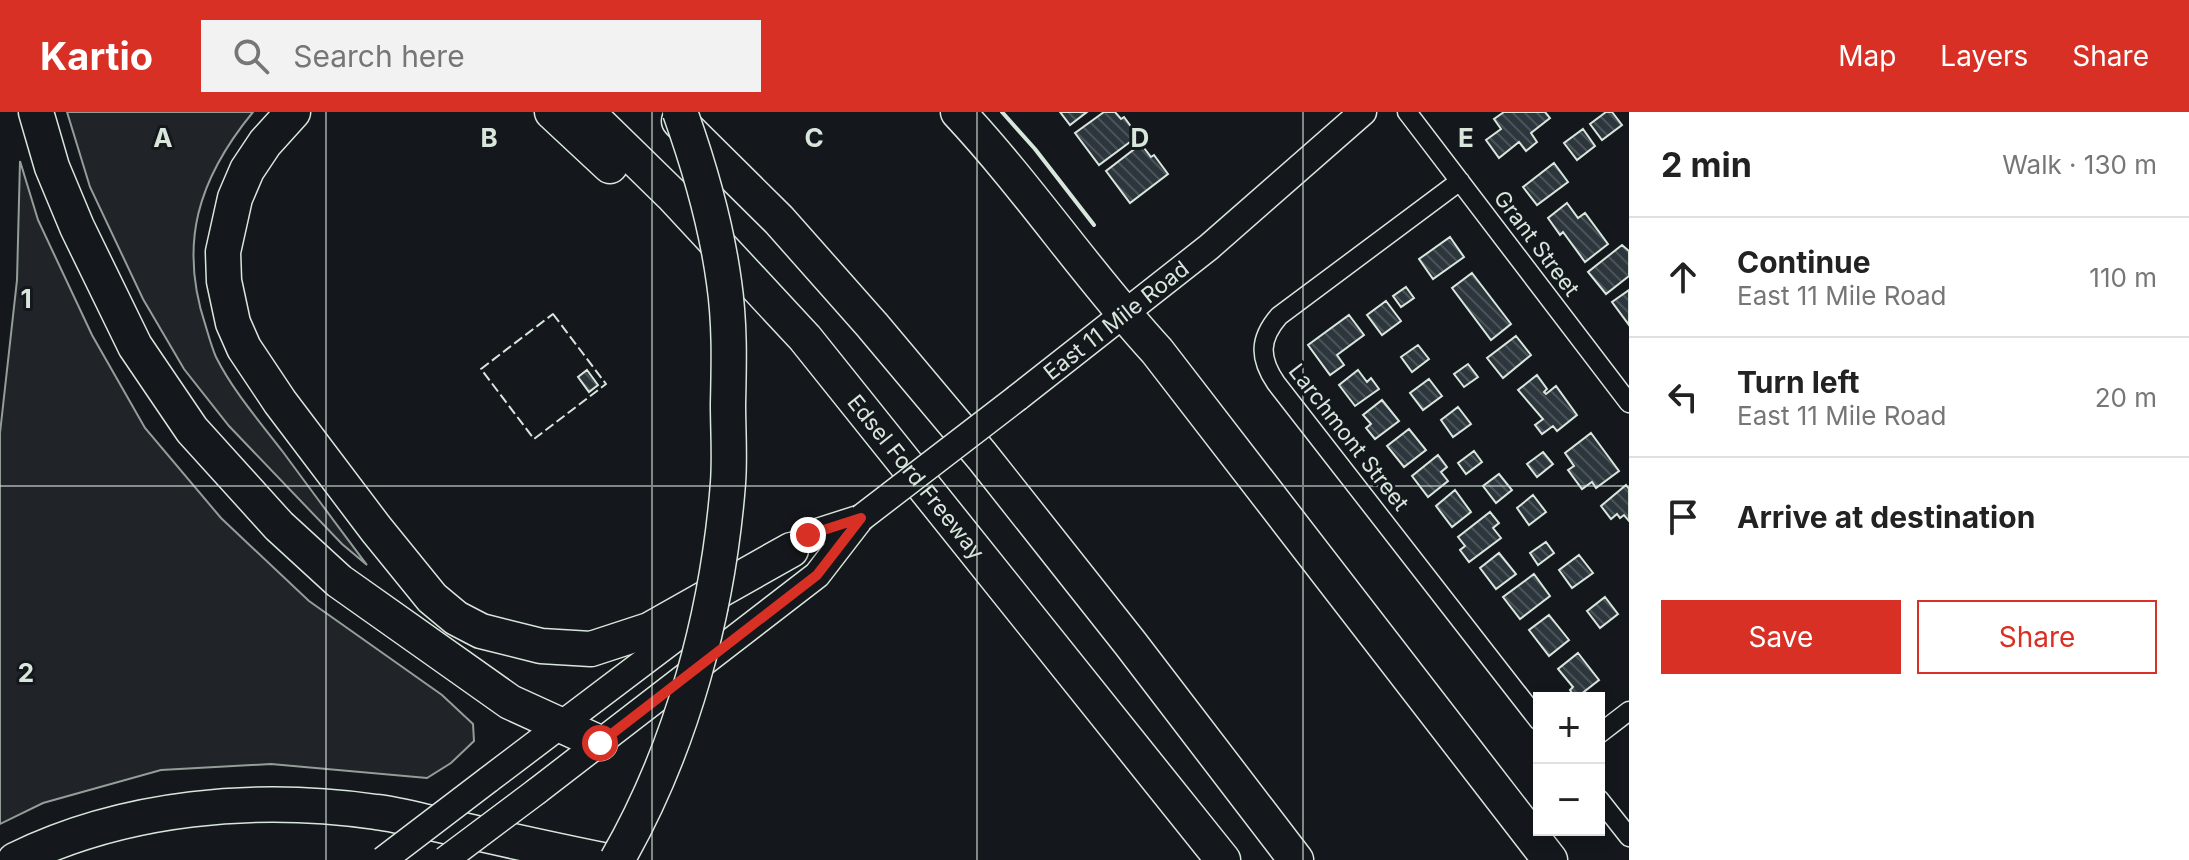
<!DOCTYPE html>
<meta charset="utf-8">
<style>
:root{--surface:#fff;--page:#f2f2f2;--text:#222;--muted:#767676;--line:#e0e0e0;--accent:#d93025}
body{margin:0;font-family:Inter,sans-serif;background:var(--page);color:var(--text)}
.controls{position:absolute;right:24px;bottom:24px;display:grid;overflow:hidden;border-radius:0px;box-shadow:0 4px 12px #0003}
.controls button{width:72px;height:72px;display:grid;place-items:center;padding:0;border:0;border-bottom:2px solid var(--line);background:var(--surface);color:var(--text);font:40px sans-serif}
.stop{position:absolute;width:24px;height:24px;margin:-18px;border:6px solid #d93025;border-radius:50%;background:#fff}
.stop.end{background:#d93025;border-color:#fff;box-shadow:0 2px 8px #0008}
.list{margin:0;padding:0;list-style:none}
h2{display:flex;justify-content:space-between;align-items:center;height:104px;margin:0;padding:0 32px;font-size:34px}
h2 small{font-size:26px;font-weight:400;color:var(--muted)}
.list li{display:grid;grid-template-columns:52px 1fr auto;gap:24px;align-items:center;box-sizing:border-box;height:120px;padding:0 32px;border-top:2px solid var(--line)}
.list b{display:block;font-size:30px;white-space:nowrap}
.list p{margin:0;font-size:26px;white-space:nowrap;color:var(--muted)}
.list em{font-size:26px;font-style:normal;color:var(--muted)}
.actions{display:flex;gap:16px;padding:24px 32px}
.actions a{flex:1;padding:18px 0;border:2px solid var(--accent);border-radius:0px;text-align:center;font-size:28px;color:var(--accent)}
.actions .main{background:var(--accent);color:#fff}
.icon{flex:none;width:44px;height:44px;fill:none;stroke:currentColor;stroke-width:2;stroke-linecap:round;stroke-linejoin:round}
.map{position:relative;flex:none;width:1629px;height:748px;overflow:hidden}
header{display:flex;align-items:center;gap:48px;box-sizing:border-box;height:112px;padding:0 40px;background:var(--accent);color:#fff}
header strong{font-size:38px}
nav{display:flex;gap:44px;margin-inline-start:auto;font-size:28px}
.search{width:560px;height:72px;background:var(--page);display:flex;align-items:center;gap:20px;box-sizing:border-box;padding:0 28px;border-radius:0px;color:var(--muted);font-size:30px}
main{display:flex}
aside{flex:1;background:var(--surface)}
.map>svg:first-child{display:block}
</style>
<header>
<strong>Kartio</strong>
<div class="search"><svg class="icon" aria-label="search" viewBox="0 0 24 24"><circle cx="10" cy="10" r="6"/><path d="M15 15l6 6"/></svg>Search here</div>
<nav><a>Map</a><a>Layers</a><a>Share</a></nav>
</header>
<main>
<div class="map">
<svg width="1629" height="748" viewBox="0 0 1629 748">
<defs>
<pattern id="building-back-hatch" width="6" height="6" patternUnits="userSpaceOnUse" patternTransform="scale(2)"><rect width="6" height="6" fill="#2c363c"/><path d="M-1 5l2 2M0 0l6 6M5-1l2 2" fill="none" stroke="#4a5358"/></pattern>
</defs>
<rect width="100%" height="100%" fill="#14181c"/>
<path fill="#202428" stroke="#939e99" stroke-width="2" d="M67 0H253C198 67 178 132 206 215 209 225 212 236 216 245 233 279 260 310 283 340 311 378 339 416 367 453L342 432 229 314 184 257 143 187 90 75Z
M20 49 38 108 92 223 145 316 221 406 309 489 442 583 473 612 474 629 451 651 427 666 271 652 161 658 43 691 0 712V321L17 168Z"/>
<path fill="url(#building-back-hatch)" stroke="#d8e6dc" stroke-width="2" d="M1060 0H1087L1070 13Z
M1104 0H1115L1121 7 1124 5 1138 24 1099 53 1075 21Z
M1504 0H1545L1550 6 1531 21 1537 30 1526 39 1519 30 1499 46 1486 28 1501 17 1494 7Z
M1606 0H1612L1622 13 1602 28 1590 12Z
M1583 17 1595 34 1577 48 1564 31Z
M1141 32 1151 45 1154 43 1168 62 1130 91 1106 59Z
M1554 51 1568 70 1537 93 1523 75Z
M1567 91 1578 106 1585 101 1608 132 1585 150 1563 120 1560 123 1548 106Z
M1450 125 1464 145 1433 167 1419 147Z
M1622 133 1629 139V164L1606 182 1588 160Z
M1472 161 1511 212 1491 228 1452 176Z
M1406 175 1414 186 1401 195 1393 184Z
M1629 178V213L1612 190Z
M1386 189 1401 209 1382 223 1367 203Z
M1349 203 1364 223 1337 243 1344 253 1330 263 1308 233Z
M1516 224 1531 243 1503 266 1487 246Z
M1418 233 1429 247 1412 260 1401 245Z
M1468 252 1478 265 1464 275 1454 262Z
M587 258 598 273 589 280 578 265Z
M1358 258 1367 270 1371 266 1379 277 1355 294 1339 273Z
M1537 263 1547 277 1544 280 1546 282 1556 274 1577 303 1557 319 1553 314 1542 322 1535 313 1543 307 1518 278Z
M1429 267 1442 284 1423 298 1410 281Z
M1382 288 1399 309 1375 327 1366 316 1371 312 1363 303Z
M1458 295 1471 312 1453 325 1441 308Z
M1409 317 1426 338 1404 355 1387 334Z
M1591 321 1619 359 1596 376 1592 370 1582 377 1568 358 1574 354 1565 341Z
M1474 339 1482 350 1466 362 1458 351Z
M1543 340 1553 352 1537 365 1527 352Z
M1438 343 1447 355 1441 360 1448 369 1428 385 1412 364Z
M1499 362 1512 378 1496 391 1483 374Z
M1626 373 1629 377V409L1624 403 1620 406 1617 402 1611 407 1601 394Z
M1455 378 1471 400 1452 415 1436 394Z
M1533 383 1546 400 1529 413 1517 396Z
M1490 400 1499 411 1493 416 1501 426 1469 450 1460 438 1465 434 1458 425Z
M1546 430 1554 441 1538 453 1530 441Z
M1499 441 1516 462 1496 477 1480 456Z
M1579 443 1593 461 1572 476 1559 458Z
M1534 462 1550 484 1520 507 1503 485Z
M1605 485 1618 502 1600 516 1587 499Z
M1549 503 1569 528 1549 544 1529 518Z
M1578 541 1599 568 1576 586 1570 578 1573 575 1558 557Z"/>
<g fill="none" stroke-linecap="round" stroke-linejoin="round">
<defs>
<path id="street" d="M1407 0 1629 291
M1460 69 1279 204C1259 227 1259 246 1276 271L1539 609
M1599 622 1629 599
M1599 687 1629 725"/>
<g id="secondary">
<path id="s1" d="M1017 286 1209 135 1363 0"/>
<path d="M777 449 808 423 861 406"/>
<path d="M488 668 714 497"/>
<path d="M537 679 817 463 861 406"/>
</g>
<g id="highway">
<path d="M36 0 52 55 77 115 135 234 192 318 279 414 339 469 510 590 600 631"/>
<path d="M293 0 265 31 247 58 235 86 223 140 224 169 233 211 244 236 280 290 376 417 432 486 456 506 481 519 541 534 591 537 649 518 791 438"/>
<path d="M552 0 610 54"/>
<path id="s2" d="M587 0 672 83 805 226 1223 748"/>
<path d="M958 0C1029 76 1087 163 1157 239L1550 748"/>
<path d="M679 9 779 108 872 213 982 344 1130 531 1296 748"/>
<path d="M15 748C125 694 256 683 376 700 402 703 428 711 454 716 503 727 552 738 602 748"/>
</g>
</defs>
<use href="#street" stroke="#d8e6dc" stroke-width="21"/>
<use href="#secondary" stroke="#d8e6dc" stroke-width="29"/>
<use href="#highway" stroke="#d8e6dc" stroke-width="37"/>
<use href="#street" stroke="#14181c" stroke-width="18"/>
<use href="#secondary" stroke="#14181c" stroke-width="26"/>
<use href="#highway" stroke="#14181c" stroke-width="34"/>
<defs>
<path id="secondary-bridge" d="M861 406 1017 286
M383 748 488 668
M445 748 537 679"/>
<path id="highway-bridge" d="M617 748C682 635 718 500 728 371 730 345 728 318 728 292 729 251 730 211 724 170 716 111 700 56 680 0"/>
</defs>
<use href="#secondary-bridge" stroke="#d8e6dc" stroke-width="29" stroke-linecap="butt"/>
<use href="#highway-bridge" stroke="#d8e6dc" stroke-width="37" stroke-linecap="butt"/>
<use href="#secondary-bridge" stroke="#14181c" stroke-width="26"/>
<use href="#highway-bridge" stroke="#14181c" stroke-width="34"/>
<path stroke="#d8e6dc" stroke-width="2" stroke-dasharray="10 4" stroke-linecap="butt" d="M553 202 606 272 534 327 481 257Z"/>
<path stroke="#d8e6dc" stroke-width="4" d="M1002 0 1035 37 1094 113"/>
</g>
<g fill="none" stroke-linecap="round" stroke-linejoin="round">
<path stroke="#d93025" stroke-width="10" d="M600 631 817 463 861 406 808 423"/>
</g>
<path fill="none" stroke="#d8e6dc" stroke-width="2" stroke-opacity="0.55" d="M326 0V748M652 0V748M977 0V748M1303 0V748M0 374H1629"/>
<g text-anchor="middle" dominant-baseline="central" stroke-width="6" stroke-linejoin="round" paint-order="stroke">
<g font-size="22" fill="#d8e6dc" stroke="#14181c">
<text transform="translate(1537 131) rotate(53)">Grant Street</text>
<text stroke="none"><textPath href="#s1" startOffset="126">East 11 Mile Road</textPath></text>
<text transform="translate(1349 325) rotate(52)">Larchmont Street</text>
<text stroke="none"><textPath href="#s2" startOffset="492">Edsel Ford Freeway</textPath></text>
</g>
</g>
<g font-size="26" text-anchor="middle" font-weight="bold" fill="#d8e6dc" stroke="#14181c" stroke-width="6" stroke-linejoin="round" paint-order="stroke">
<text x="163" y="35">A</text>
<text x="489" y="35">B</text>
<text x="814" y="35">C</text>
<text x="1140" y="35">D</text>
<text x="1466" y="35">E</text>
<text x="26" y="196">1</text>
<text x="26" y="570">2</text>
</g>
</svg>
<div class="controls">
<button>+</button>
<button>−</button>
</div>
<div class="stop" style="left:600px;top:631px"></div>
<div class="stop end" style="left:808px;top:423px"></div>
</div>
<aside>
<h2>2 min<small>Walk · 130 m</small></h2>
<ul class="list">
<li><svg class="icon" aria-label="ahead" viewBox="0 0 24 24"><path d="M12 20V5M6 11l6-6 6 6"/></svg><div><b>Continue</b><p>East 11 Mile Road</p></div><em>110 m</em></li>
<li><svg class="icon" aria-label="left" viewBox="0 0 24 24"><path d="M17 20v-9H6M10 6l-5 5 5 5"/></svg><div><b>Turn left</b><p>East 11 Mile Road</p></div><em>20 m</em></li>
<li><svg class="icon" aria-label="arrive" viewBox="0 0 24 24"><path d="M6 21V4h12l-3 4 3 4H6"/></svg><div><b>Arrive at destination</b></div></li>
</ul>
<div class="actions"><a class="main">Save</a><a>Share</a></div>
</aside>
</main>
